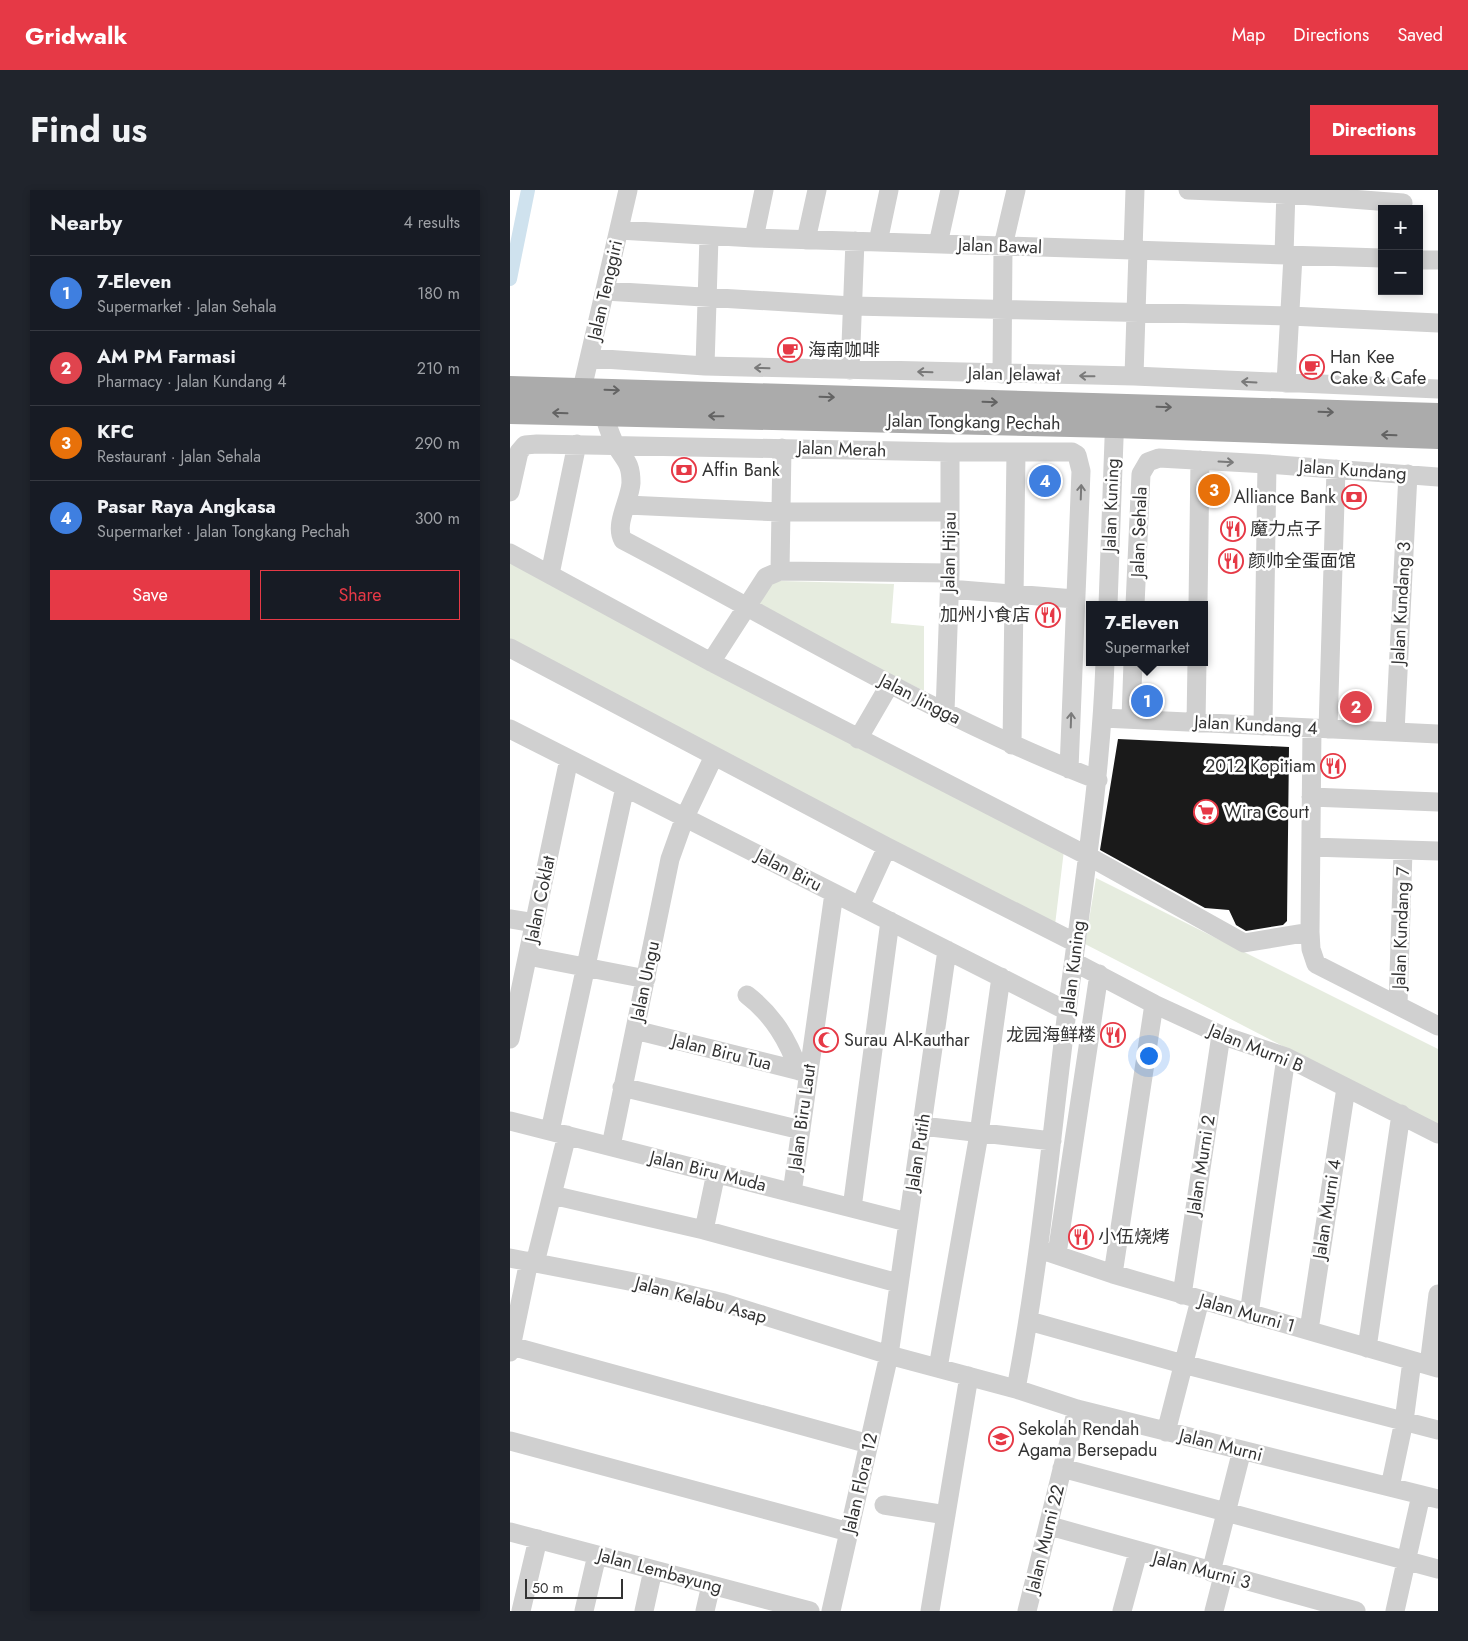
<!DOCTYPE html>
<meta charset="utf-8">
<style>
:root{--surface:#171b24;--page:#20242c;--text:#f1f3f6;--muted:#9ea1a6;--line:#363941;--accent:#e63946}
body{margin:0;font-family:Jost,"Noto Sans SC",sans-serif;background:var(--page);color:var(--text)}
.controls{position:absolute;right:15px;top:15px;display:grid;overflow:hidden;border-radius:0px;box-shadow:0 2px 8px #0003}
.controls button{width:45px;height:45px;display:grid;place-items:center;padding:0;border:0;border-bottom:1px solid var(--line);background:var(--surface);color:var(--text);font:25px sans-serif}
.scale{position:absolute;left:15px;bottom:12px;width:98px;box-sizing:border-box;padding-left:5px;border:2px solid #333;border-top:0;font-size:14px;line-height:18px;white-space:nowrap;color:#333;-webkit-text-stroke:4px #fff;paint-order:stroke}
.you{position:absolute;left:638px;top:865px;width:18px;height:18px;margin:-12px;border:4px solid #fff;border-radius:50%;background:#1a73e8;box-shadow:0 0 0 8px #1a73e833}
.badge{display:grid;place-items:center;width:32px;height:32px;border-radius:50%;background:var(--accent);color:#fff;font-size:16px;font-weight:700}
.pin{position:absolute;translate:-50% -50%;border:2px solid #fff;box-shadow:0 1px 5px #0006}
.popup{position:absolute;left:576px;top:411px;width:122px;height:65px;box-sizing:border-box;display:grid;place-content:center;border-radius:0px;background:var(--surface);filter:drop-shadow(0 1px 4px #0005);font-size:16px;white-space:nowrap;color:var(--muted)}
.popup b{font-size:19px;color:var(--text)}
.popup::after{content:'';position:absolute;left:50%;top:100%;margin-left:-10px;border:10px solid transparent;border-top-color:var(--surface)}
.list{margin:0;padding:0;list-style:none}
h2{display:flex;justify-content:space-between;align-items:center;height:65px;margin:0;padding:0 20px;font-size:21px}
h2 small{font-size:16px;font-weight:400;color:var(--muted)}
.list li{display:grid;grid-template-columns:32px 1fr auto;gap:15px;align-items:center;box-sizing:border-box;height:75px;padding:0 20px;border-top:1px solid var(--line)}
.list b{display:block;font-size:19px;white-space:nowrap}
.list p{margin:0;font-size:16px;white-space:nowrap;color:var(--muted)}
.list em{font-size:16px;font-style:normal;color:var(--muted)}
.actions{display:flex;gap:10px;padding:15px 20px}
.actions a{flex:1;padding:11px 0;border:1px solid var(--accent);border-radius:0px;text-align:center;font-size:18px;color:var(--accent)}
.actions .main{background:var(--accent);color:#fff}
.map{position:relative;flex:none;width:928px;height:1421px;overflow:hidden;border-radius:0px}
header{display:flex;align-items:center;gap:30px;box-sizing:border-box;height:70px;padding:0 25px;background:var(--accent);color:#fff}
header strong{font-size:24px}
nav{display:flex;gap:28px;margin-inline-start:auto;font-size:18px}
.intro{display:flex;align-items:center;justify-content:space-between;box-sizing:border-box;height:120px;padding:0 30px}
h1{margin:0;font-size:35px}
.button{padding:12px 22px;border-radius:0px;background:var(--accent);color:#fff;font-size:18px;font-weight:700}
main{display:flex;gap:30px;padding:0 30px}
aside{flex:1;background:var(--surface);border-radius:0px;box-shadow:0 2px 8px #0003}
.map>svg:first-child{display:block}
</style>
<header>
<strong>Gridwalk</strong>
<nav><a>Map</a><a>Directions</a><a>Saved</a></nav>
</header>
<div class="intro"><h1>Find us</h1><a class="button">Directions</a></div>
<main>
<aside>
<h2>Nearby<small>4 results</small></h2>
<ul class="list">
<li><span class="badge" style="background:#3f7fe0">1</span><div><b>7-Eleven</b><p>Supermarket · Jalan Sehala</p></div><em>180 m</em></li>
<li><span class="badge" style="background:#e0444e">2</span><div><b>AM PM Farmasi</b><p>Pharmacy · Jalan Kundang 4</p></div><em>210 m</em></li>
<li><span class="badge" style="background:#e8710a">3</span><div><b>KFC</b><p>Restaurant · Jalan Sehala</p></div><em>290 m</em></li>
<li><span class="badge" style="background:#3f7fe0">4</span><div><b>Pasar Raya Angkasa</b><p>Supermarket · Jalan Tongkang Pechah</p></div><em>300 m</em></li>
</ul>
<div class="actions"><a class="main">Save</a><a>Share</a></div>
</aside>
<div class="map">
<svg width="928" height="1421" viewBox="0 0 928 1421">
<rect width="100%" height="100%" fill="#fff"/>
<path fill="#e6ecdf" d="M0 371 554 660 545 735 0 454Z
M271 391 384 394 381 433 414 436V501L248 419 253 392Z
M586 688 928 859V936L575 754Z"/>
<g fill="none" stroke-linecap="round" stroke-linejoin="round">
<path stroke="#cfe2ee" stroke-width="14" d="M0 89 18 0"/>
</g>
<path fill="#1a1a1a" d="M608 549 779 557 777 731 773 735 736 741 726 735 719 720 695 718 590 660Z"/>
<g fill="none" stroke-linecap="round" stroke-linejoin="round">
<path stroke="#d0d0d0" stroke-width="19" d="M678 0 776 4 893 13
M109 40 244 48 872 68
M244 48 254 0
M296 50 307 0
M368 52 379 0
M428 54 440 0
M623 60 625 0
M774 65 776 0
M909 70H928
M95 101 342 116 780 126 928 133
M80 168 195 176 624 186 928 199
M195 176 199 47
M340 180 345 51
M492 184 493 56 506 0
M624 186 628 61
M776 193 783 66
M72 199 118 0
M94 225C97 234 100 245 105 254 115 271 121 272 121 293 120 310 104 335 113 350 270 432 422 526 588 590
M0 302 9 262 15 255 27 254 440 262H562L567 265 571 281 559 579
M117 315 271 322H440
M0 363 201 472 578 666 734 753 800 742
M270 381 272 258
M40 384 67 254
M439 399 565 409
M598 415 605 222
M625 415 631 284 638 272 649 268 757 274 928 287
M688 415 690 270
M0 458 377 657 566 753
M201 472 256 387 270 381 440 383
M435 522 440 383V262
M593 528 928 544
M621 529 623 472
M686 533 687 472
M753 536 757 274
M802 538 800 742 801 759 806 774 928 836
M0 539 557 821
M818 539 826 279
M885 542 898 284
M348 549 380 494
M502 555 506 262
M801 607 928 612
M801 657 928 661
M350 716 377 657
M0 729 25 733
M18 766 136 789
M564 772 644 814 711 845 776 867 928 944
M237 805C263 825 278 850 289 881
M888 815 893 661
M125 840 298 883
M0 849 59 569
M112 897 291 940
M0 931 397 1032
M412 936 542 951
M40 941 115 597
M101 956 160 669 175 627 204 566
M282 1003 324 703
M42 1005 194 1040 388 1093
M342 1018 380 731
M194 1040 206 983
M529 1059 603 1084 928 1178
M547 1064 589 784
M0 1068 134 1094 214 1113 379 1165 506 1199 567 1219 928 1309
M25 1073 57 945
M603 1084 644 814
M672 1105 711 845
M739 1124 776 867
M519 1131 673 1174 928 1240
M799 1140 836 898
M1 1156 359 1254
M857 1158 891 924
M0 1162 19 1071
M919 1175 928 1104
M428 1178 469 944 491 787
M506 1199C530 1074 541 947 557 821 572 705 591 589 595 472
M656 1242 690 1110
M0 1251 339 1342
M552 1278 928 1379
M880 1297 894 1231 902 1171
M374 1315 436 1325
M540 1336 846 1421
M0 1342 300 1421
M701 1382 732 1260
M11 1421 28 1349
M74 1421 87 1365
M134 1421 143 1380
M195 1421 201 1395
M321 1421 379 1165 437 760
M420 1421 459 1186
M517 1421 567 1219
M612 1421 628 1362
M704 1421 713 1386
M885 1421 911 1305"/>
<path stroke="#ababab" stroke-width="24" d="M0 198 928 225
M0 222 604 236 928 247"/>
</g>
<defs><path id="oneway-shaft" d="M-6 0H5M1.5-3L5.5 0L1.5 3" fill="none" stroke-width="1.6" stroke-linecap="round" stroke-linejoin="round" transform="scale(1.25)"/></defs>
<g stroke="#7a7a7a">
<use href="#oneway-shaft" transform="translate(252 178) rotate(-179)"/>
<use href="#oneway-shaft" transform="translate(415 182) rotate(-178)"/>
<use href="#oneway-shaft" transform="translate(577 186) rotate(-179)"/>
<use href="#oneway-shaft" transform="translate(739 192) rotate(-177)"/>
<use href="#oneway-shaft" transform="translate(716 272) rotate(3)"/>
<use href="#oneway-shaft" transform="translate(571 302) rotate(-88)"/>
<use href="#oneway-shaft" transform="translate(561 530) rotate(-88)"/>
</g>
<g stroke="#636363">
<use href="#oneway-shaft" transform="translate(102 200) rotate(2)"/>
<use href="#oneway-shaft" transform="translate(317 207) rotate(2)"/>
<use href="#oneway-shaft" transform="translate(480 212) rotate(2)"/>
<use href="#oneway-shaft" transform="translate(654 217) rotate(2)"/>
<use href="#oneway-shaft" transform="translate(816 222) rotate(2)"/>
<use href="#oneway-shaft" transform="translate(50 223) rotate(-178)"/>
<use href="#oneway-shaft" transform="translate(206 226) rotate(-179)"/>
<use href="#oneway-shaft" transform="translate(879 245) rotate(-178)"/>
</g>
<defs>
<symbol id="cafe-ring" viewBox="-11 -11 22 22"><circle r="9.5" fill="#fff" stroke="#e63946" stroke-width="1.5"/><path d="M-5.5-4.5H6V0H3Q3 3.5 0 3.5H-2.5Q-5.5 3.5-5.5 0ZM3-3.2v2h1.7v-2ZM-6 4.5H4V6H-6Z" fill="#e63946"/></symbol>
<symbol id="bank-ring" viewBox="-11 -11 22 22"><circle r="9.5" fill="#fff" stroke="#e63946" stroke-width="1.5"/><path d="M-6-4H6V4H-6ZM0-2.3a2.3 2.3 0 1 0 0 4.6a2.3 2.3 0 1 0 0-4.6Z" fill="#e63946"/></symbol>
<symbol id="restaurant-ring" viewBox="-11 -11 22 22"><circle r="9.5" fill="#fff" stroke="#e63946" stroke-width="1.5"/><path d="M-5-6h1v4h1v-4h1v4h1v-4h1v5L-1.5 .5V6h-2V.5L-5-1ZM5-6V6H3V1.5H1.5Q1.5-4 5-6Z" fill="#e63946"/></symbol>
<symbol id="supermarket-ring" viewBox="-11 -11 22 22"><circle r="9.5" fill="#fff" stroke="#e63946" stroke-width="1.5"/><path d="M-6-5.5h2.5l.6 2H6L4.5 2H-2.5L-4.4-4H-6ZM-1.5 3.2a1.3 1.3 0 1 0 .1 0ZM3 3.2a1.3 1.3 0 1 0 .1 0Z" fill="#e63946"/></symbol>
<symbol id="mosque-ring" viewBox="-11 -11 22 22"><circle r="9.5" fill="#fff" stroke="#e63946" stroke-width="1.5"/><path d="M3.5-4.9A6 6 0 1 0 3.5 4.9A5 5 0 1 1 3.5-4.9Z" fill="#e63946"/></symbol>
<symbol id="school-ring" viewBox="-11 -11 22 22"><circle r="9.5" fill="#fff" stroke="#e63946" stroke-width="1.5"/><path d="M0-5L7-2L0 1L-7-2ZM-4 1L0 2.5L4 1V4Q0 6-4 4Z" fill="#e63946"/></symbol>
</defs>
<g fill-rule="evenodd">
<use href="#cafe-ring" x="266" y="146" width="28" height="28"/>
<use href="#cafe-ring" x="788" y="163" width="28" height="28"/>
<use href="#bank-ring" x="160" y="266" width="28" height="28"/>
<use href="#bank-ring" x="830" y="293" width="28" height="28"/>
<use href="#restaurant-ring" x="709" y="325" width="28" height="28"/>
<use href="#restaurant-ring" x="707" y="357" width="28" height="28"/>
<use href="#restaurant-ring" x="524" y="411" width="28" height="28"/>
<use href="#restaurant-ring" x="809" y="562" width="28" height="28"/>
<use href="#supermarket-ring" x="682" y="608" width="28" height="28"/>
<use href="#restaurant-ring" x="589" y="831" width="28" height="28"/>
<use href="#mosque-ring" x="302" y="836" width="28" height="28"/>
<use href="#restaurant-ring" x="557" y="1033" width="28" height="28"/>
<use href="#school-ring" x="477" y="1235" width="28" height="28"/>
</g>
<g text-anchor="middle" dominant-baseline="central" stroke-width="5" stroke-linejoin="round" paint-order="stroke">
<g font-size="18" fill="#333" stroke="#fff">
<text transform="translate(490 56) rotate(2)">Jalan Bawal</text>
<text transform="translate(95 100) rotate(-77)">Jalan Tenggiri</text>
<text transform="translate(504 184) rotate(1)">Jalan Jelawat</text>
<text transform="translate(464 232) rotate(1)">Jalan Tongkang Pechah</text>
<text transform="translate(332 259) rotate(2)">Jalan Merah</text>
<text transform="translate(843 280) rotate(4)">Jalan Kundang</text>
<text transform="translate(601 315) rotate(-88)">Jalan Kuning</text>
<text transform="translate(629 342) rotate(-88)">Jalan Sehala</text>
<text transform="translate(439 362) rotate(-89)">Jalan Hijau</text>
<text transform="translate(891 413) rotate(-87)">Jalan Kundang 3</text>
<text transform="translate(410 509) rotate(27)">Jalan Jingga</text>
<text transform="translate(746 535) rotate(3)">Jalan Kundang 4</text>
<text transform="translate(279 680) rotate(27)">Jalan Biru</text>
<text transform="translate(30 709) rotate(-78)">Jalan Coklat</text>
<text transform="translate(891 738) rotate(-88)">Jalan Kundang 7</text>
<text transform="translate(563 777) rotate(-83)">Jalan Kuning</text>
<text transform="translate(135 791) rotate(-78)">Jalan Ungu</text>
<text transform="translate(746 858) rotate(22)">Jalan Murni B</text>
<text transform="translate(212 862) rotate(14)">Jalan Biru Tua</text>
<text transform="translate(292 927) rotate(-82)">Jalan Biru Laut</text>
<text transform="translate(408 962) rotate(-81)">Jalan Putih</text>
<text transform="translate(691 975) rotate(-81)">Jalan Murni 2</text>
<text transform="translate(198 981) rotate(14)">Jalan Biru Muda</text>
<text transform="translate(817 1019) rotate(-81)">Jalan Murni 4</text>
<text transform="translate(191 1110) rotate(15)">Jalan Kelabu Asap</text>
<text transform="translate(737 1123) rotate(16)">Jalan Murni 1</text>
<text transform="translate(711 1255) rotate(14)">Jalan Murni</text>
<text transform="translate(350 1293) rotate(-77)">Jalan Flora 12</text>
<text transform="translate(535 1349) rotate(-76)">Jalan Murni 22</text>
<text transform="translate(692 1380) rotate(15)">Jalan Murni 3</text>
<text transform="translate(150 1381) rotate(15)">Jalan Lembayung</text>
</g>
<g font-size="18" fill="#333" stroke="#fff" text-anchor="start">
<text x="298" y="160">海南咖啡</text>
<text x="820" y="167">Han Kee<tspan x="820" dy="21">Cake &amp; Cafe</tspan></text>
<text x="192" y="280">Affin Bank</text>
<text x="826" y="307" text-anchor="end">Alliance Bank</text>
<text x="740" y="339">魔力点子</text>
<text x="738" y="371">颜帅全蛋面馆</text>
<text x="520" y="425" text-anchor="end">加州小食店</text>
<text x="806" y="576" text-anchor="end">2012 Kopitiam</text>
<text x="714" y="622">Wira Court</text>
<text x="586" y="845" text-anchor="end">龙园海鲜楼</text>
<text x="334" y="850">Surau Al-Kauthar</text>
<text x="588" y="1047">小伍烧烤</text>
<text x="508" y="1239">Sekolah Rendah<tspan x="508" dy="21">Agama Bersepadu</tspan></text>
</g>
</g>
</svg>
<div class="controls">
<button>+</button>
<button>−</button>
</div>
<div class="scale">50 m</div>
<div class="you"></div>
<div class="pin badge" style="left:637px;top:511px;background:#3f7fe0">1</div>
<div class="popup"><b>7-Eleven</b>Supermarket</div>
<div class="pin badge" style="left:846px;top:517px;background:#e0444e">2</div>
<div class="pin badge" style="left:704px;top:300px;background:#e8710a">3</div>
<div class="pin badge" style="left:535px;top:291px;background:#3f7fe0">4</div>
</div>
</main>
